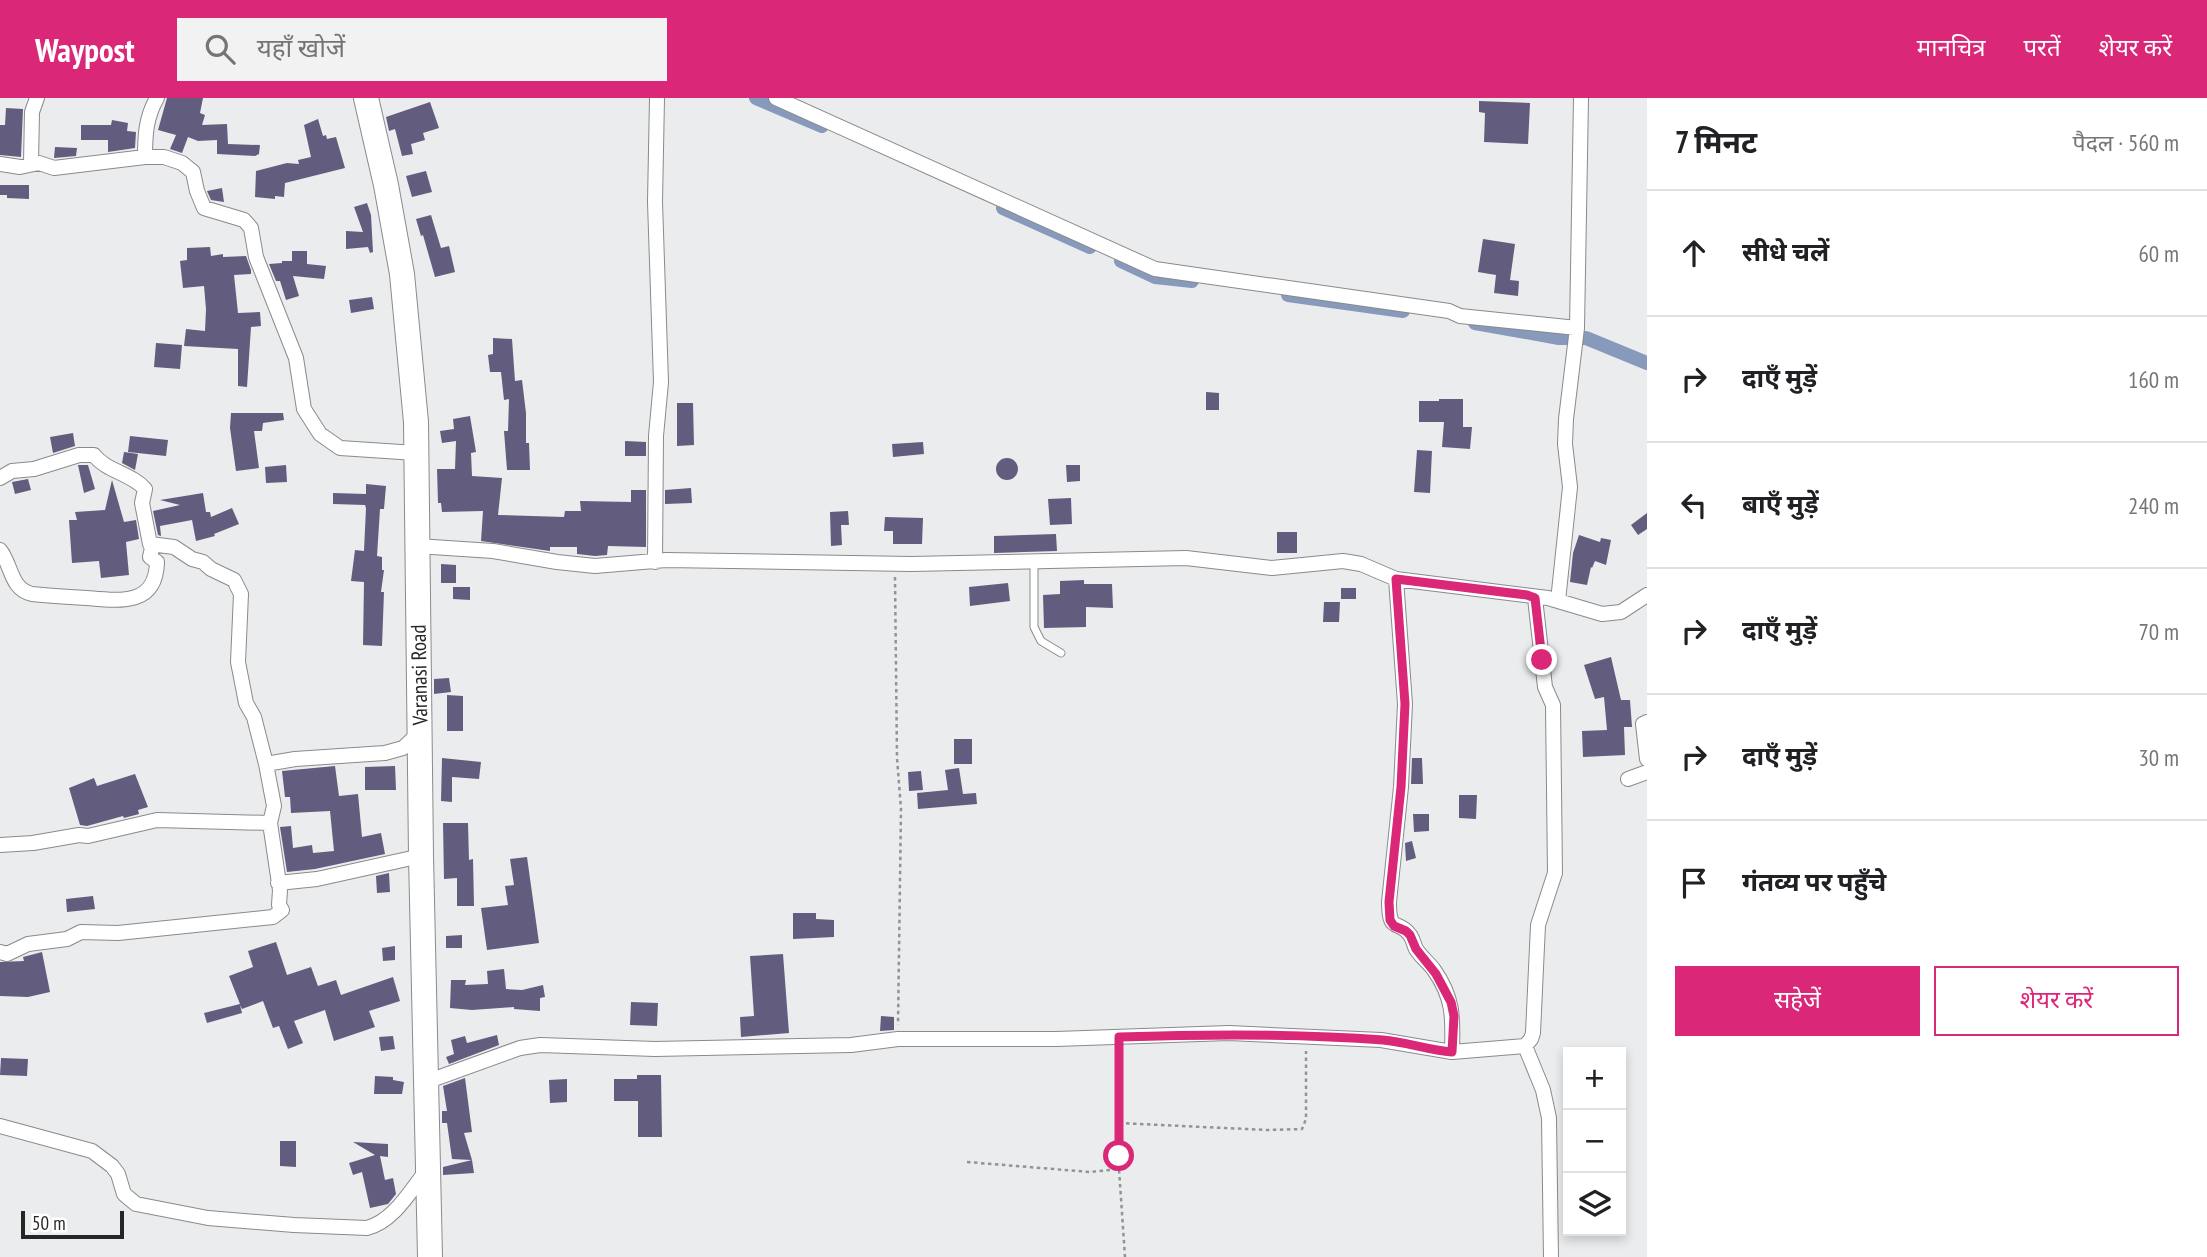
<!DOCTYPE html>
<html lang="hi">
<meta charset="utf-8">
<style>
:root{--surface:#fff;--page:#f2f2f2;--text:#202124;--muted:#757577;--line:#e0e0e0;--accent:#db2777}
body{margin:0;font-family:"PT Sans Narrow","Noto Sans Devanagari",sans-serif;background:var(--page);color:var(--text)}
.controls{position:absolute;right:21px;bottom:21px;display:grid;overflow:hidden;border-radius:0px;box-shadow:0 4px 10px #0003}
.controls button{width:63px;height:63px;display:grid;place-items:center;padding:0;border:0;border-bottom:2px solid var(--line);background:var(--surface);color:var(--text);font:35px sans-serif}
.scale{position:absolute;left:21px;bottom:18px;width:103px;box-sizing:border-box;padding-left:7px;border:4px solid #262627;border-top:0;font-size:19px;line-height:24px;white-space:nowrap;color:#262627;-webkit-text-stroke:5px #fff;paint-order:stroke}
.stop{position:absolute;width:21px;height:21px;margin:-16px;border:5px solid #db2777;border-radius:50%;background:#fff}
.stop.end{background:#db2777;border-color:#fff;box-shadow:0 2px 7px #0008}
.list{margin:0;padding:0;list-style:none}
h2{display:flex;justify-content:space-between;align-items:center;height:91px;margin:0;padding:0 28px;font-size:30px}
h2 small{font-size:23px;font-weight:400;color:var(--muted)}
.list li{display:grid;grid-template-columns:46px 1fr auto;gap:21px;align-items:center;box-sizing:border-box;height:126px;padding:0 28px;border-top:2px solid var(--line)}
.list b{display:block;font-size:26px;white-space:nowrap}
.list em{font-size:23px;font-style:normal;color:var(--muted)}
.actions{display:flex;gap:14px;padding:21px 28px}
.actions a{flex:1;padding:16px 0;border:2px solid var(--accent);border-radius:0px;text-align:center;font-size:24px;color:var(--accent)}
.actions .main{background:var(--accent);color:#fff}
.icon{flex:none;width:38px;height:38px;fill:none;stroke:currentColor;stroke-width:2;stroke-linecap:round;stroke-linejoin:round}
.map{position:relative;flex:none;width:1647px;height:1159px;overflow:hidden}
header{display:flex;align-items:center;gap:42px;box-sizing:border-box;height:98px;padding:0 35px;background:var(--accent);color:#fff}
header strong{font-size:33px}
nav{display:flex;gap:38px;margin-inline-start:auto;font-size:24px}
.search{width:490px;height:63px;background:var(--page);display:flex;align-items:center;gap:18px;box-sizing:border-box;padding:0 24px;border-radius:0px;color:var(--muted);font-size:26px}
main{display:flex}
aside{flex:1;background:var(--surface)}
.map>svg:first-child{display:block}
</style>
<header>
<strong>Waypost</strong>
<div class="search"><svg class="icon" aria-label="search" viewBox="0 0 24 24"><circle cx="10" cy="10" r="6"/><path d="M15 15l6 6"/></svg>यहाँ खोजें</div>
<nav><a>मानचित्र</a><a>परतें</a><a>शेयर करें</a></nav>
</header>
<main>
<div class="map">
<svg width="1647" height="1159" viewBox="0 0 1647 1159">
<rect width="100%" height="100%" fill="#ebecee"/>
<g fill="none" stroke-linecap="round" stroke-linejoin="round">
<path stroke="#879abc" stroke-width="14" d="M756 0 822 28
M1003 110 1090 149
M1121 163 1155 179 1192 183
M1288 197 1403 213
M1475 225 1559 240H1586L1647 265"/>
</g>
<path fill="#625c7e" d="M167 0H203L200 15 205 17 202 27 227 26 228 46 260 47 259 56 255 58 217 56V42L198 43 188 39 182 55 170 51 176 37 158 32Z
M1479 3 1530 5 1528 46 1484 44 1485 15 1479 14Z
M430 4 439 30 423 35 425 42 411 46 413 56 402 58 395 31 389 33 386 19Z
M6 10 23 11 21 59 0 57V27H5Z
M318 21 323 38 326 37 327 41 336 39 345 70 285 85 284 99 275 98V101L255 99 256 73 287 65 299 66 298 62 311 59 304 27Z
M112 22 128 25 127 33 136 34 135 50 108 54V42H81V27H111Z
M55 49 77 50 76 58 54 60Z
M426 73 432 94 412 99 406 78Z
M0 87H29V101L7 100V97H0Z
M222 90 224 104 211 102 207 93Z
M367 105 371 117 373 154 370 155 368 149 346 151V133L363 134 354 109Z
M431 117 441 150 449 148 455 174 435 179 423 137 421 138 416 121Z
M1483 141 1515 146 1510 182 1519 183 1518 198 1494 195 1496 177 1478 174Z
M210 149 211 158 223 156V159L246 158 251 172V176L234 177 238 215 260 214 261 228 251 229 247 289 238 288V251L184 248 186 231 205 233 206 211 204 188 183 190 180 163 187 162V150Z
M292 153H307V166L326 168 324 181 293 178 299 198 286 202 280 183H276L269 166 282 165V163H292Z
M372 199 374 211 351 215 349 202Z
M493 240 512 241 515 283 522 282 526 315V345H529L530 372H507L504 333H508L509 301 504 302 501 274H490L488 257 493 256Z
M156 245 182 247 180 271 154 269Z
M1206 294 1219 295V312H1206Z
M1439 301H1463V329H1472L1470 351 1442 349 1444 324H1419V303H1439Z
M677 305H693L694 347 677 348Z
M231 315H283L284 322 263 325 262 333H254L259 370 236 373 230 330Z
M470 318 476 354 471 355 472 378 502 380 498 417 564 419 565 413H581L580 403 631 404V392H646V449L608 448 607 457 595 458 577 456V449H550V453L481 443 483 413 442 414 441 405H438L437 371H455L456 343 442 345 440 333 454 331 453 321Z
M73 335 75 348 53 355 50 339Z
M130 338 168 342 166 358 128 354Z
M625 343 646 344V358H625Z
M923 344 924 356 893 359 892 346Z
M1417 352 1432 353 1430 395 1414 394Z
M124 354 138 356 135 372 122 365Z
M996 371a11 11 0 1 1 22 0a11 11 0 1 1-22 0Z
M78 367H88L95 391 84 395Z
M286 367 287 384 266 385 265 369Z
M1066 367H1080V383L1067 384Z
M28 381 31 392 15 396 12 384Z
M112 382 124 424 136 422 139 441 126 444 129 477 101 480 99 463 72 465 69 422H77L75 414 105 412Z
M366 386 386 388 384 411H380L377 458 382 459V472H384L381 494H384L382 548 363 547 364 484 351 483 355 452 364 453 366 410 365 407 333 406V395L366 396Z
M691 390 692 405 665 406V392Z
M203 395 206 414H210L211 419 232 410 239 426 214 436 215 438 196 443 192 422 160 428 161 438 158 437 153 413 180 407 160 402Z
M1071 400 1072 426 1050 427 1048 401Z
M848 413 849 427H841L842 447 831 448 830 414Z
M1647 415V431L1638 437 1631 427Z
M885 419 923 420 922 446H893V433H884Z
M1277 434H1297V455H1277Z
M1056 436 1057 453 994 455V438Z
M1579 437 1600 444 1601 440 1611 442 1606 467 1595 463 1592 470 1591 469 1587 487 1570 484 1573 455Z
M441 466 456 467V485H441Z
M1084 482V486H1112L1113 510 1086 509V529L1044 530 1043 497 1060 496V483Z
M1008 485 1010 503 970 508 969 489Z
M453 489H470V502L453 501Z
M1341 490H1356V501H1341Z
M1324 504H1340L1339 524H1323Z
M1611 559 1621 602H1630L1632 629H1624L1625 657 1583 659 1582 633 1607 632 1604 599 1595 601 1584 567Z
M449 580 451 594 434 596V581Z
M447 597 463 598V633H447Z
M954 641H972V666H954Z
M442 660 481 664 479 681 452 679V704L441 703Z
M1412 660H1422L1423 686H1411Z
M335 668 339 698 358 696 362 739 381 735 385 756 315 771 287 774 280 729 291 728 293 750 312 747 313 755 334 753 330 713 291 715 290 699H285L282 673Z
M395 668 396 692H365V669Z
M959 670 963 696 976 695 977 706 918 711 917 695 948 692 945 672Z
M921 673 923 692 909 693 908 674Z
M135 676 148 709 138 712 139 716 124 720 123 718 87 728 80 727 69 690 94 680 97 688Z
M1459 697H1477L1476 721 1459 720Z
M1413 716H1429V733L1414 734Z
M443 725H468L469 762 473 761 474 808H457V780L444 781Z
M1412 743 1416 760 1406 763 1405 745Z
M527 759 539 845 487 852 481 810 508 807 505 788 514 787 510 761Z
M389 775 390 794 377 795 376 778Z
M93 798 95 811 67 814 66 801Z
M793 815H816V821L834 822V839L793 841Z
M462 837V850H446V838Z
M276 844 287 877 311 869 318 888 336 882 341 897 393 879 400 903 369 913 375 929 334 943 325 912 294 923 303 945 288 951 279 928 273 930 263 903 242 911 240 907 242 915 207 925 204 915 240 906 229 878 253 869 248 853Z
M395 848V862L383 863 382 850Z
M42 854 50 894 28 899 0 898V864L24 863 23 859Z
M783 856 789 935 741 939 740 919 754 918 750 858Z
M504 871 506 891 522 892 543 887 545 899 540 900V913L514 911V909L472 912 450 910 451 882H466L465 887 488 886 487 873Z
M631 904 658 905 657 928 630 927Z
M881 918 894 919V932L880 933Z
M497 937 499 947 449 966 446 959 454 956 451 942 465 938 467 945Z
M393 938 395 951 381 953 379 939Z
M1 960 28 961 27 978 0 977Z
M637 977H661L662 1039H638V1003H614V981H637Z
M375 978 393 979V982L404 984 402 996H374Z
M465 980 472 1034 464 1035 472 1062 452 1061 447 1025H442V1013H447L443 988Z
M567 981V1004L550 1005 549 982Z
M280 1043H296V1069L280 1068Z
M353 1044 388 1046V1059L380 1058 385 1082 393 1080 396 1096 388 1106 370 1110 362 1074 353 1077 349 1065 375 1057Z
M472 1062 474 1075 443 1077V1069Z"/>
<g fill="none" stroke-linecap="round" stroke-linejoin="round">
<defs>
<path id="lane" d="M1034 464V529L1041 543 1061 555"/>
<path id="street" d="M776 0 1155 171 1449 213 1460 218 1577 230
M145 59C145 37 146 19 157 0
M31 65 32 14 37 0
M0 66 20 69 39 65 54 70 145 59H164L182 65 193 74 197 93 204 110 244 122 251 130 256 159 296 260 304 311 320 336 340 350 416 355
M0 380 12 373 34 371 79 357H94C107 374 131 375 145 391L142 405 150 446
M417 448 493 453 557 464 595 468 666 462 911 466 1186 460 1272 470 1343 463 1361 466 1396 481 1548 500 1602 516 1621 514 1647 497
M0 452C12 467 10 491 32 496 51 498 69 499 87 500 120 503 156 508 157 464L150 459 152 450 150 446 174 449 192 461 203 464 211 471 234 482 241 496 238 564 246 605 254 619 266 666 274 708 270 725 280 792 279 807 282 812 273 819 118 835 81 834 67 841 28 846 7 856 0 854
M655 464 656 338 661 284 655 104 657 0
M1396 481 1405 606 1401 689 1389 804C1389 837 1398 820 1410 837 1413 841 1414 847 1416 851 1421 859 1429 865 1434 872 1454 900 1453 921 1452 954
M1558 503 1570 389 1565 346 1566 321 1577 230 1581 0
M1647 624 1643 626 1647 661
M266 666 295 661 385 655 403 650 420 634
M1628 681 1647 674
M0 747 33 745 79 737 88 738 157 722 270 725
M278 785 317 781 421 758
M1525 948 1543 992 1549 1020 1551 1159
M426 984 520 950 540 947 655 951 851 947 898 941H1056L1229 935 1381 942 1452 954 1525 948 1531 941 1533 935 1538 827 1555 775 1553 607 1545 589 1535 500
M0 1028 92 1053 112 1068 118 1076 124 1096 136 1106 208 1120 294 1127 367 1130C394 1123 410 1093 427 1072"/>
<path id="highway" d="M366 0 386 87 402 176 416 324 421 758 430 1159"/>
</defs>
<use href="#lane" stroke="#898a8b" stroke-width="9"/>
<use href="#street" stroke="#898a8b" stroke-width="16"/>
<use href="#highway" stroke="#898a8b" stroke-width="26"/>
<path stroke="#939395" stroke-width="2.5" stroke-dasharray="3.5 3.5" stroke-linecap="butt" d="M895 479 897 660 901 711 898 927
M1119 953V1071L1125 1159
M1119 1025 1267 1032 1302 1031 1306 1021V953
M967 1064 1090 1074 1119 1071"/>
<use href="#lane" stroke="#fff" stroke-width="7"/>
<use href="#street" stroke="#fff" stroke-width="14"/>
<use href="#highway" stroke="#fff" stroke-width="24"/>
</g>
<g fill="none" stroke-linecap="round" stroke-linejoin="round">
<path stroke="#db2777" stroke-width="9" d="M1119 1058V939C1208 936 1295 935 1383 942 1406 944 1428 952 1452 954L1454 918 1451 904 1436 876 1416 851 1410 837 1406 833 1394 828 1390 822 1389 804 1401 689 1405 606 1396 481 1527 497 1535 500 1542 562"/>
</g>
<g text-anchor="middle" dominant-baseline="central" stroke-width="7" stroke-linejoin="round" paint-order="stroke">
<g font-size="21" fill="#262627" stroke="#fff">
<text transform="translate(419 577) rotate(-91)">Varanasi Road</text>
</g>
</g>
</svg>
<div class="controls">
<button>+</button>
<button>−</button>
<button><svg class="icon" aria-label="layers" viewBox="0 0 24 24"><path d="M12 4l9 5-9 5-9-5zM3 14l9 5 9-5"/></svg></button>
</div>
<div class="scale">50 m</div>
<div class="stop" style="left:1119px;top:1058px"></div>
<div class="stop end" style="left:1542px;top:562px"></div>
</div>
<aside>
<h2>7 मिनट<small>पैदल · 560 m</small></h2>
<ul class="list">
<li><svg class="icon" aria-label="ahead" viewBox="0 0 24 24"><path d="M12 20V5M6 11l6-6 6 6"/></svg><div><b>सीधे चलें</b></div><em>60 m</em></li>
<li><svg class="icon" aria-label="right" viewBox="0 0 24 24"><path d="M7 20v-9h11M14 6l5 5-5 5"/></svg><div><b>दाएँ मुड़ें</b></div><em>160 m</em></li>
<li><svg class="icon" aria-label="left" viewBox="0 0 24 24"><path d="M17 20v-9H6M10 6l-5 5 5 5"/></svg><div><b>बाएँ मुड़ें</b></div><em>240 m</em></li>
<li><svg class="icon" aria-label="right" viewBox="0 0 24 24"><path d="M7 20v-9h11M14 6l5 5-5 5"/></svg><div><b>दाएँ मुड़ें</b></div><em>70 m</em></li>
<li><svg class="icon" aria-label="right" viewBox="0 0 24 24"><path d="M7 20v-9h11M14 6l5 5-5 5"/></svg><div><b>दाएँ मुड़ें</b></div><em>30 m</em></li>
<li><svg class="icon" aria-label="arrive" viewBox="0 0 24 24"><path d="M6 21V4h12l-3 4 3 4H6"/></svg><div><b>गंतव्य पर पहुँचे</b></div></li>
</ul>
<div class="actions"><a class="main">सहेजें</a><a>शेयर करें</a></div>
</aside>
</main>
